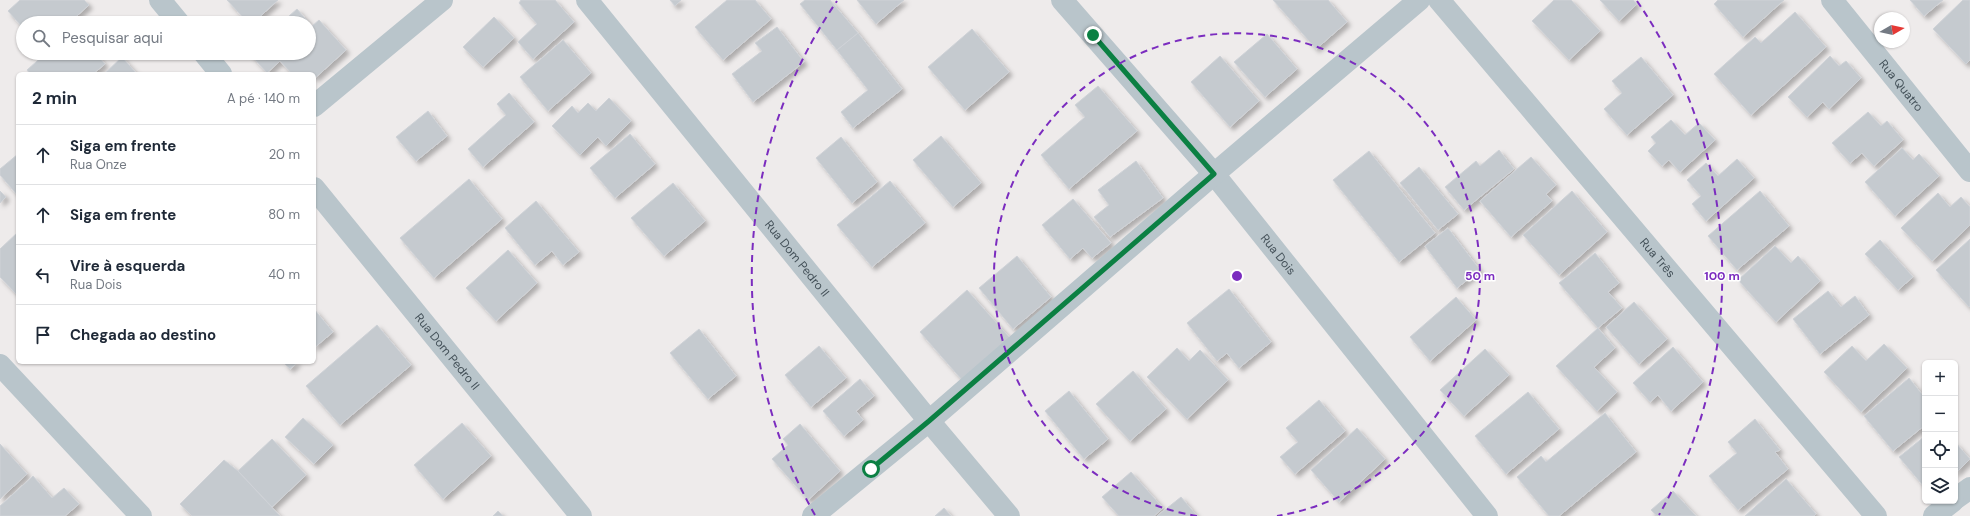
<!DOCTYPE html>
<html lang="pt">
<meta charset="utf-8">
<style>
:root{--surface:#fff;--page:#f2f2f3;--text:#1f2937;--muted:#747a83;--line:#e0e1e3}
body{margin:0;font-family:"DM Sans",sans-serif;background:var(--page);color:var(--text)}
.controls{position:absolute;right:12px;bottom:12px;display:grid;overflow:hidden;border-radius:6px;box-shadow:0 1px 3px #0004}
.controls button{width:36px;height:36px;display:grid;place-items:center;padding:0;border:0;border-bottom:1px solid var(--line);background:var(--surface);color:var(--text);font:20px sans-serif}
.compass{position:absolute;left:1874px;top:12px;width:36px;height:36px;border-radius:50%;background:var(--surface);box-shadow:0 1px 3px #0004;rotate:81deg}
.stop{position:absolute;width:12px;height:12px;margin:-9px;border:3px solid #0b8043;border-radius:50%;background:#fff}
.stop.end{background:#0b8043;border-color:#fff;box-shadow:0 1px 4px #0008}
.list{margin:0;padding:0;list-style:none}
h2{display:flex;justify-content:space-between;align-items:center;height:52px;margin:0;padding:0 16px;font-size:17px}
h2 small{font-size:13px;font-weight:400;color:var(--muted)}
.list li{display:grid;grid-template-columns:26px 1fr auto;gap:12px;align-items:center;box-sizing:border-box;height:60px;padding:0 16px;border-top:1px solid var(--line)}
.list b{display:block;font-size:15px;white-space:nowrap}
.list p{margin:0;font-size:13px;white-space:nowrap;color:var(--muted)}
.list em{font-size:13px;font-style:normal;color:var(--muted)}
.icon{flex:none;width:22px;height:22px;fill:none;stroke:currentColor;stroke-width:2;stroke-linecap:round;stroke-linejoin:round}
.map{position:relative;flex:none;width:1970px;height:516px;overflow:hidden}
.search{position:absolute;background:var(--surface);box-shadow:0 1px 3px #0004;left:16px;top:16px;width:300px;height:44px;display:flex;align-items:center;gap:10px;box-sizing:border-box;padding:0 14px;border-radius:22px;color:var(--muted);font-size:15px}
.panel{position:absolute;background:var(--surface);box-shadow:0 1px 3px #0004;left:16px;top:72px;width:300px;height:292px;border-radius:6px}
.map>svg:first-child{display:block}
</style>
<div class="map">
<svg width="1970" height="516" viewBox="0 0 1970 516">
<defs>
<filter id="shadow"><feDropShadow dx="3.5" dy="3.5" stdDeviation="2" flood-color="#0004"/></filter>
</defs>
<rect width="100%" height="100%" fill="#eeebeb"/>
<path fill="#c5cacf" stroke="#cfd2d7" filter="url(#shadow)" d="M20 0H84L89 5 69 23H23V28L8 11Z
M227 0H278L253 23H248Z
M521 0H555L574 22 533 59 518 42 537 24 519 3Z
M670 0H681L675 6Z
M727 0H755L771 19 723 60 695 27Z
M805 0H830L858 33 837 50 800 4Z
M857 0H904L876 24Z
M1273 0H1328L1347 22 1316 49Z
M1554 0H1571L1600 31 1569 60 1532 21Z
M1600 0H1633L1637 4 1619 21Z
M1718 0H1784L1743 37 1714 4Z
M1910 0H1943L1924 16Z
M1963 0H1970V60L1966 64 1933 29Z
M297 9 312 26 319 20 346 50 314 79V74H292L280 61 267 73 249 53H309V23H281Z
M1795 12 1826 47 1751 115 1714 74 1755 37 1761 43Z
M494 17 514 38 483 67 463 47Z
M777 27 804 62 753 102 732 74 762 51 755 43Z
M972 29 1009 72 965 110 928 67Z
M858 33 902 89 853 128 841 112 868 90 837 50Z
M1267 34 1297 69 1265 97 1234 62Z
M563 40 591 73 548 111 520 77Z
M46 53H95L105 64 93 74H30L27 70Z
M1220 56 1259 101 1230 127 1191 82Z
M1830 56 1839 66 1846 61 1861 78 1829 109 1823 102 1807 117 1788 97Z
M122 57 137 74H104Z
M1641 57 1673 95 1627 135 1604 109 1622 93 1612 81Z
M1098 86 1137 131 1069 189 1041 155 1085 117 1075 105Z
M509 93 534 122 483 167 468 149 506 115 497 104Z
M609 98 631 121 606 146 598 137 580 155 552 126 572 106 578 113 588 103 596 111Z
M428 111 447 136 416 161 396 137Z
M1868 112 1881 126 1887 121 1903 140 1874 166 1862 153 1850 163 1832 143Z
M1671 120 1685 135 1699 123 1715 140 1680 172 1669 160 1662 166 1648 151 1656 143 1651 137Z
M630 134 655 164 615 198 590 168Z
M941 136 981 183 953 207 913 160Z
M841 137 877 182 852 203 816 158Z
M1902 148 1913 160 1919 154 1939 176 1895 216 1865 182Z
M1499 150 1514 169 1464 210 1445 187 1476 161 1480 166Z
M1369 151 1435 233 1399 262 1333 180Z
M18 154V196L0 175V169Z
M1531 157 1556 185 1546 194 1552 201 1511 237 1480 201Z
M1737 159 1754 178 1706 221 1692 204 1701 196 1687 180 1706 163 1718 176Z
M1136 161 1163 198 1110 237 1094 217 1109 205 1098 190Z
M1419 167 1458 214 1438 230 1400 183Z
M469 179 502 219 434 278 400 238Z
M890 181 925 223 872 267 837 225Z
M673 183 705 221 664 256 631 218Z
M0 191 6 197 0 203Z
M1572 191 1607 232 1559 275 1523 235Z
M1760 191 1789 226 1737 270 1708 236Z
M1938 193 1950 207 1961 197 1970 207V225L1932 261 1901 228Z
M1073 199 1111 243 1092 258 1083 248 1070 259 1042 225Z
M536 201 579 252 563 265 552 251 535 265 505 228Z
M1448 228 1480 270 1457 288 1425 246Z
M18 232V296L0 277V249Z
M1970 239V306L1969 307 1936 270Z
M1880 240 1913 277 1898 290 1865 254Z
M1775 246 1791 263 1798 256 1820 281 1776 322 1738 280Z
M508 250 537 283 496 321 466 288Z
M1595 253 1619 283 1608 292 1622 308 1598 328 1559 283Z
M1017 256 1051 297 1013 329 979 288Z
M1229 289 1271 342 1239 368 1227 353 1217 361 1187 323Z
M967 290 1010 338 962 380 920 332Z
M1828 291 1841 307 1855 296 1869 315 1820 354 1793 319Z
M1456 297 1476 320 1430 361 1410 337Z
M1634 302 1667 339 1639 364 1606 327Z
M314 309 333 332 314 348Z
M377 325 411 365 340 425 306 386Z
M1598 328 1615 348 1594 367 1617 392 1597 411 1556 366Z
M699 329 736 376 708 399 670 353Z
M1884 344 1907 368 1861 412 1824 372 1852 346 1866 361Z
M819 346 846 378 811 407 785 375Z
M1673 347 1703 382 1671 411 1658 395 1650 402 1633 383Z
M1177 348 1189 361 1200 350 1228 380 1187 419 1147 377Z
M1485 349 1509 375 1464 416 1440 390Z
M283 362H298L290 369Z
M1133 371 1166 409 1130 441 1096 404Z
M1909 378 1925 398V425L1893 451 1864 416Z
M860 379 874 396 856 411 863 420 844 436 823 411Z
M1069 391 1108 439 1084 459 1045 411Z
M1528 392 1559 429 1506 474 1475 436Z
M1319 400 1345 431 1295 474 1280 457 1298 442 1286 428Z
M1605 413 1636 452 1559 516H1549L1517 477 1541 456 1546 462Z
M303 418 333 445 314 464 285 437Z
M1755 419 1780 450 1775 452 1788 469 1738 510 1709 476 1737 453 1728 442Z
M462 423 491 456 443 499 414 465Z
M800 424 840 471 808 500 772 459 788 445 783 439Z
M1357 428 1385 459 1339 502 1311 470Z
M1925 436V488L1899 457Z
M272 439 306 475 272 507 238 471Z
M1955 442 1970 459 1955 474Z
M0 444 27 474 0 499Z
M224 460 238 471 280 516H192L180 504Z
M1131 472 1163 508 1154 516H1119L1102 497Z
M33 476 52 498 64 488 79 504 65 516H0V506Z
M1786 479 1816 514 1814 516H1745Z
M1673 491 1696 516H1657L1651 510Z
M1181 497 1197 516H1157Z
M944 508 951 516H935Z
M498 511 503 516H493Z"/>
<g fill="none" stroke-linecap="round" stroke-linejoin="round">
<g stroke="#b9c5cb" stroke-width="22">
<path d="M160 0 179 23"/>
<path id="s1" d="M587 0 929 421 1009 516"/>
<path id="s2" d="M1062 0 1214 174 1487 516"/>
<path id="s3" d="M1439 0 1876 516"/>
<path id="s4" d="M1832 0 1970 171"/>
<path d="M204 53 221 74"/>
<path d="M314 106 442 0"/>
<path id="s5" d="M314 188 581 516"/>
<path d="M0 365 141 516"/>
<path d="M1955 499 1970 488"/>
<path d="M813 516 929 421 1214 174 1419 0"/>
<path d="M1934 516 1953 501"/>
</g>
</g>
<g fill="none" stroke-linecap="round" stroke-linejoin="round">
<path stroke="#0b8043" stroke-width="5" d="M871 469 929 421 1214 174 1093 35"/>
</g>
<g fill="none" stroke="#7b2cbf" stroke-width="2" stroke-dasharray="7 5">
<path d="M1197 516A243 243 0 1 1 1277 516"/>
<path d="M815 515A485 485 0 0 1 837 1M1637 1A485 485 0 0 1 1659 515"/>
</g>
<g text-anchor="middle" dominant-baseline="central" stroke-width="3" stroke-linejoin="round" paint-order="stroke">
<g font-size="12" fill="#445159" stroke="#fff">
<text stroke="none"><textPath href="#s4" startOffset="110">Rua Quatro</textPath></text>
<text stroke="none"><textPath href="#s2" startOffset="334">Rua Dois</textPath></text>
<text stroke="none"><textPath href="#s3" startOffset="338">Rua Três</textPath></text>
<text stroke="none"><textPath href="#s1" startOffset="333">Rua Dom Pedro II</textPath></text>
<text stroke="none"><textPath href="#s5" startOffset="211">Rua Dom Pedro II</textPath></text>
</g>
</g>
<circle cx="1237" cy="276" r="6" fill="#7b2cbf" stroke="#fff" stroke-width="2"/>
<g font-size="12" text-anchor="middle" font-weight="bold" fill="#7b2cbf" stroke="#fff" stroke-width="3" stroke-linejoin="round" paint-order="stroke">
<text x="1480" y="280">50 m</text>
<text x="1722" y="280">100 m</text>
</g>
</svg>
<div class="controls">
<button>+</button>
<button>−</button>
<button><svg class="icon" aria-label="locate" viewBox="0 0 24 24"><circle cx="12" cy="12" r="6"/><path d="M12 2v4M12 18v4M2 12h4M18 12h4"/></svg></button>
<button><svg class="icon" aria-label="layers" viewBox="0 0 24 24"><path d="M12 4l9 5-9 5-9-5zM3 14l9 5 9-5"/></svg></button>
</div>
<svg class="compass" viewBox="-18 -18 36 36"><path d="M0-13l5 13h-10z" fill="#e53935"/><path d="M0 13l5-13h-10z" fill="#747a83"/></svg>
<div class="stop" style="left:871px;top:469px"></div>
<div class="stop end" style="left:1093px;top:35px"></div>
<div class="search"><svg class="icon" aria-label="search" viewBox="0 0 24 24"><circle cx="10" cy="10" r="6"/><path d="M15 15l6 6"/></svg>Pesquisar aqui</div>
<section class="panel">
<h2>2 min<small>A pé · 140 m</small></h2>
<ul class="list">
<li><svg class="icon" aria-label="ahead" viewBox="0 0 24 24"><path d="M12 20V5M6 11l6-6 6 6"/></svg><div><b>Siga em frente</b><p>Rua Onze</p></div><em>20 m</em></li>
<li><svg class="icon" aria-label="ahead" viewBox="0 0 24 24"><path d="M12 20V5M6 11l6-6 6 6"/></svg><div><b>Siga em frente</b></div><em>80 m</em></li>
<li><svg class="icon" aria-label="left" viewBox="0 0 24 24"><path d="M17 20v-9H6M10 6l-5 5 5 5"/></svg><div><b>Vire à esquerda</b><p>Rua Dois</p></div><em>40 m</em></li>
<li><svg class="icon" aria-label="arrive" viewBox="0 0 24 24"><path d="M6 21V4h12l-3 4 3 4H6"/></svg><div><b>Chegada ao destino</b></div></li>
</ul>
</section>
</div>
